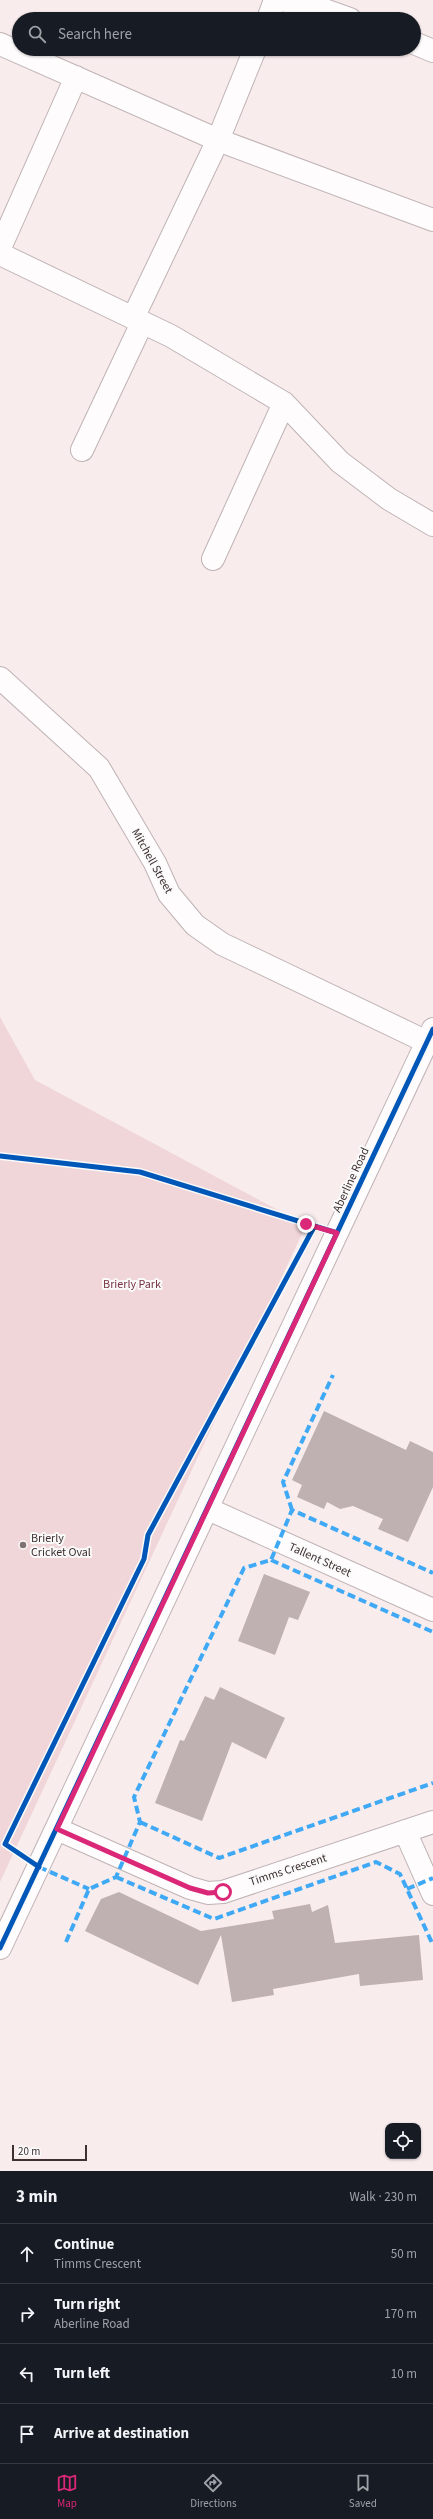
<!DOCTYPE html>
<meta charset="utf-8">
<style>
:root{--surface:#171b24;--page:#242831;--text:#f1f3f6;--muted:#9ea1a6;--line:#363941;--accent:#db2777}
body{margin:0;font-family:"Source Sans 3",sans-serif;background:var(--page);color:var(--text)}
.controls{position:absolute;right:12px;bottom:12px;display:grid;overflow:hidden;border-radius:8px;box-shadow:0 1px 3px #0004}
.controls button{width:36px;height:36px;display:grid;place-items:center;padding:0;border:0;border-bottom:1px solid var(--line);background:var(--surface);color:var(--text);font:20px sans-serif}
.scale{position:absolute;left:12px;bottom:10px;width:75px;box-sizing:border-box;padding-left:4px;border:2px solid #3f3032;border-top:0;font-size:11px;line-height:14px;white-space:nowrap;color:#3f3032;-webkit-text-stroke:3px #fafafa;paint-order:stroke}
.stop{position:absolute;width:12px;height:12px;margin:-9px;border:3px solid #db2777;border-radius:50%;background:#fff}
.stop.end{background:#db2777;border-color:#fff;box-shadow:0 1px 4px #0008}
.list{margin:0;padding:0;list-style:none}
h2{display:flex;justify-content:space-between;align-items:center;height:52px;margin:0;padding:0 16px;font-size:17px}
h2 small{font-size:13px;font-weight:400;color:var(--muted)}
.list li{display:grid;grid-template-columns:26px 1fr auto;gap:12px;align-items:center;box-sizing:border-box;height:60px;padding:0 16px;border-top:1px solid var(--line)}
.list b{display:block;font-size:15px;white-space:nowrap}
.list p{margin:0;font-size:13px;white-space:nowrap;color:var(--muted)}
.list em{font-size:13px;font-style:normal;color:var(--muted)}
.icon{flex:none;width:22px;height:22px;fill:none;stroke:currentColor;stroke-width:2;stroke-linecap:round;stroke-linejoin:round}
.map{position:relative;flex:none;width:433px;height:2171px;overflow:hidden}
.search{position:absolute;background:var(--surface);box-shadow:0 1px 3px #0004;left:12px;right:12px;top:12px;height:44px;display:flex;align-items:center;gap:10px;box-sizing:border-box;padding:0 14px;border-radius:22px;color:var(--muted);font-size:15px}
.sheet{height:292px;background:var(--surface)}
nav{display:flex;justify-content:space-around;align-items:center;box-sizing:border-box;height:56px;border-top:1px solid var(--line);background:var(--surface);font-size:11px;color:var(--muted)}
nav a{display:grid;justify-items:center;gap:2px}
nav .on{color:var(--accent)}
.map>svg:first-child{display:block}
</style>
<div class="map">
<svg width="433" height="2171" viewBox="0 0 433 2171">
<rect width="100%" height="100%" fill="#f8eced"/>
<path fill="#f0d6d9" d="M0 1017 35 1080 306 1225 0 1882Z"/>
<path fill="#bfb0b2" d="M324 1411 406 1450 410 1441 433 1452V1487L408 1542 378 1529 383 1519 353 1506 340 1509 327 1502 324 1509 297 1497 302 1485 292 1480Z
M264 1574 310 1592 298 1620 289 1617 275 1655 238 1641Z
M220 1687 285 1718 266 1759 232 1742 202 1821 155 1803 180 1740 184 1741 205 1696 214 1700Z
M119 1892 201 1931 274 1919 272 1911 310 1904 312 1912 328 1905 335 1943 419 1935 423 1980 360 1986 359 1974 273 1989 274 1995 232 2002 221 1935 198 1985 85 1931 101 1899Z"/>
<g fill="none" stroke-linecap="round" stroke-linejoin="round">
<defs>
<path id="minor" d="M281 0 316 7 350 19
M268 19 275 0
M414 43 433 51
M0 44 218 140 433 220
M0 248 76 77
M0 254 171 336 284 403 340 462 389 499 433 525
M133 318 218 140 255 49
M82 450 142 323
M213 559 284 403
M0 678 99 768 155 863 169 894 195 925 222 944 427 1042
M208 1509 433 1610
M57 1829 190 1888 208 1893 223 1892 433 1822
M405 1831 433 1894"/>
<path id="tertiary" d="M0 1948 433 1029"/>
</defs>
<use href="#minor" stroke="#bfb3b5" stroke-width="24"/>
<use href="#tertiary" stroke="#bfb3b5" stroke-width="24"/>
<use href="#minor" stroke="#fefcfc" stroke-width="22"/>
<use href="#tertiary" stroke="#fefcfc" stroke-width="22"/>
<path stroke="#3fa9f5" stroke-width="4" stroke-dasharray="8 4" stroke-linecap="butt" d="M292 1510 283 1482 333 1375
M271 1560 433 1632
M140 1822 219 1858 433 1783
M39 1867 89 1889
M116 1877 214 1919 376 1862 400 1874 433 1945
M407 1889 433 1878
M66 1942 89 1889 116 1877 140 1822 134 1797 244 1568 271 1560 292 1510 433 1573"/>
<defs>
<path id="cycleway" d="M0 1156 140 1172 337 1233
M39 1867 5 1844 144 1559 148 1535 314 1227
M0 1948 433 1029"/>
</defs>
<use href="#cycleway" stroke="#fafafa" stroke-width="8"/>
<use href="#cycleway" stroke="#0057b8" stroke-width="5"/>
</g>
<g fill="none" stroke-linecap="round" stroke-linejoin="round">
<path stroke="#db2777" stroke-width="5" d="M223 1892 208 1893 190 1888 57 1829 337 1233 306 1224"/>
</g>
<circle fill="#807273" stroke="#fafafa" stroke-width="1.5" cx="23" cy="1545" r="4"/>
<g text-anchor="middle" dominant-baseline="central" stroke-width="4" stroke-linejoin="round" paint-order="stroke">
<g font-size="12" fill="#3f3032" stroke="#fafafa">
<text transform="translate(152 861) rotate(61)">Mitchell Street</text>
<text transform="translate(351 1180) rotate(-65)">Aberline Road</text>
<text transform="translate(320 1560) rotate(24)">Tallent Street</text>
<text transform="translate(288 1870) rotate(-18)">Timms Crescent</text>
</g>
<g font-size="12" fill="#783241" stroke="#fafafa">
<text x="132" y="1284">Brierly Park</text>
</g>
<g font-size="12" fill="#3f3032" stroke="#fafafa" text-anchor="start">
<text x="31" y="1538">Brierly<tspan x="31" dy="14">Cricket Oval</tspan></text>
</g>
</g>
</svg>
<div class="controls">
<button><svg class="icon" aria-label="locate" viewBox="0 0 24 24"><circle cx="12" cy="12" r="6"/><path d="M12 2v4M12 18v4M2 12h4M18 12h4"/></svg></button>
</div>
<div class="scale">20 m</div>
<div class="stop" style="left:223px;top:1892px"></div>
<div class="stop end" style="left:306px;top:1224px"></div>
<div class="search"><svg class="icon" aria-label="search" viewBox="0 0 24 24"><circle cx="10" cy="10" r="6"/><path d="M15 15l6 6"/></svg>Search here</div>
</div>
<section class="sheet">
<h2>3 min<small>Walk · 230 m</small></h2>
<ul class="list">
<li><svg class="icon" aria-label="ahead" viewBox="0 0 24 24"><path d="M12 20V5M6 11l6-6 6 6"/></svg><div><b>Continue</b><p>Timms Crescent</p></div><em>50 m</em></li>
<li><svg class="icon" aria-label="right" viewBox="0 0 24 24"><path d="M7 20v-9h11M14 6l5 5-5 5"/></svg><div><b>Turn right</b><p>Aberline Road</p></div><em>170 m</em></li>
<li><svg class="icon" aria-label="left" viewBox="0 0 24 24"><path d="M17 20v-9H6M10 6l-5 5 5 5"/></svg><div><b>Turn left</b></div><em>10 m</em></li>
<li><svg class="icon" aria-label="arrive" viewBox="0 0 24 24"><path d="M6 21V4h12l-3 4 3 4H6"/></svg><div><b>Arrive at destination</b></div></li>
</ul>
</section>
<nav>
<a class="on"><svg class="icon" aria-label="map" viewBox="0 0 24 24"><path d="M3 6l6-2 6 2 6-2v14l-6 2-6-2-6 2zM9 4v14M15 6v14"/></svg>Map</a>
<a><svg class="icon" aria-label="directions" viewBox="0 0 24 24"><path d="M12 3l9 9-9 9-9-9zM9 14v-3h6M13 9l2 2-2 2"/></svg>Directions</a>
<a><svg class="icon" aria-label="saved" viewBox="0 0 24 24"><path d="M7 4h10v16l-5-4-5 4z"/></svg>Saved</a>
</nav>
